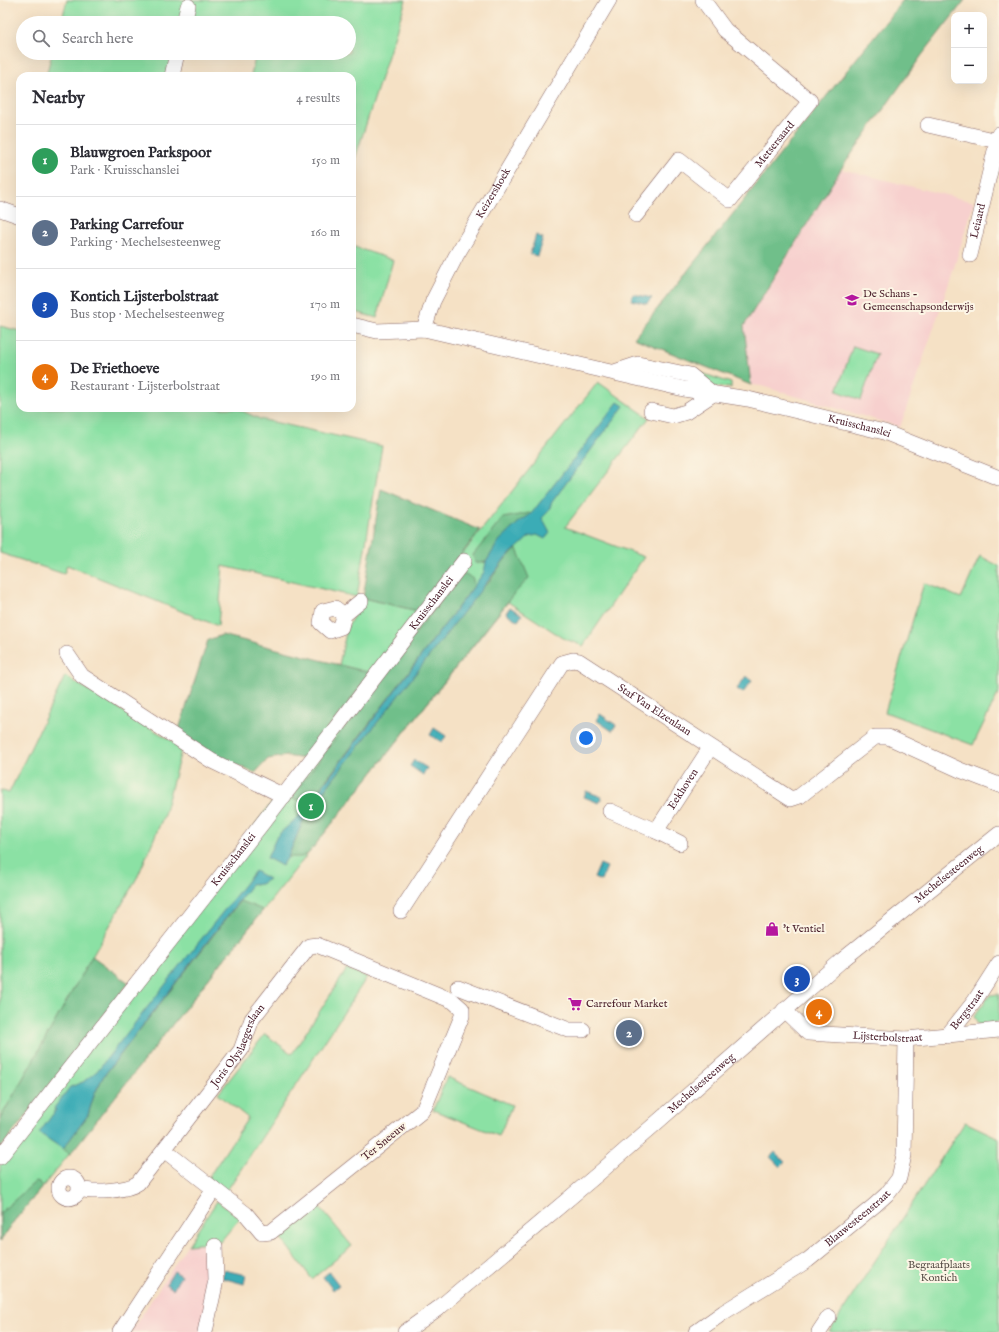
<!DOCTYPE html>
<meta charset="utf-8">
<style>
:root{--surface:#fff;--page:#f7f7f7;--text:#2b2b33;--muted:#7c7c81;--line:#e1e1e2;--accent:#b5179e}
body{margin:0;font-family:"IM FELL English",serif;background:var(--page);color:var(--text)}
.controls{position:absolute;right:12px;top:12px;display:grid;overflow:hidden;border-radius:8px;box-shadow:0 4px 16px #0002}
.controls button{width:36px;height:36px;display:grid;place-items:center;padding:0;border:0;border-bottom:1px solid var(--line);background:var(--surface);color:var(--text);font:20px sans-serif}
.you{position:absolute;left:586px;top:738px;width:14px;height:14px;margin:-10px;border:3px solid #fff;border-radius:50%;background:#1a73e8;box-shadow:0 0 0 6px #1a73e833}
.badge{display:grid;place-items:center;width:26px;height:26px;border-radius:50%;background:var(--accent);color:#fff;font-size:13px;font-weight:700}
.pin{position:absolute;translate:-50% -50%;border:2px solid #fff;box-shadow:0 1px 4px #0006}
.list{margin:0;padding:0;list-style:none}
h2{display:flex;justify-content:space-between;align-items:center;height:52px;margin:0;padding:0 16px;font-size:17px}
h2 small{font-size:13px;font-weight:400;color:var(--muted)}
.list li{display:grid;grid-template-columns:26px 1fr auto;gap:12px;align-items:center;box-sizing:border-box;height:72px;padding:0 16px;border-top:1px solid var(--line)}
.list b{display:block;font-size:15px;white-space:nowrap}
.list p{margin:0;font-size:13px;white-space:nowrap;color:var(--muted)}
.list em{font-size:13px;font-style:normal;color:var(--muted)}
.icon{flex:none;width:22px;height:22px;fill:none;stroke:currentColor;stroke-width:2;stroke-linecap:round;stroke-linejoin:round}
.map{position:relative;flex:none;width:999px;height:1332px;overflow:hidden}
.search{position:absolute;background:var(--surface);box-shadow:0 4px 16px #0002;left:16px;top:16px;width:340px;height:44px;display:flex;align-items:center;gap:10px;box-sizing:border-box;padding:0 14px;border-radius:22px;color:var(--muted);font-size:15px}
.panel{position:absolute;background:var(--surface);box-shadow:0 4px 16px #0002;left:16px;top:72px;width:340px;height:340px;border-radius:12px}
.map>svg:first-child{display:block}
</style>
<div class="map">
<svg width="999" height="1332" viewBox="0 0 999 1332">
<rect width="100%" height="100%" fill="#fcf5e5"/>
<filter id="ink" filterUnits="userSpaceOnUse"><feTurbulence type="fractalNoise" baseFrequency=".025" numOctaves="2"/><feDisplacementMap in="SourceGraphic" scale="8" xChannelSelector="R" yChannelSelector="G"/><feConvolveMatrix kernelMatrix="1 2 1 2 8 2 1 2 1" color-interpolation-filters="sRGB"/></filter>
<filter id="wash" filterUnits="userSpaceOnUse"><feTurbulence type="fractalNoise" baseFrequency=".012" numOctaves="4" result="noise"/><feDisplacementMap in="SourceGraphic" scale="16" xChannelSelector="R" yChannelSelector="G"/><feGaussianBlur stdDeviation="0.9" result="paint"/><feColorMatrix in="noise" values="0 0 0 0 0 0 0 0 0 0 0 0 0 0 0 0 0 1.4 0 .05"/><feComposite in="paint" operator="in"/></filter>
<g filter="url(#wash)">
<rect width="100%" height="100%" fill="#f5e1c5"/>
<path fill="#f7d0ce" d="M841 169 974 202 952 274 900 427 761 386 751 385 744 326Z
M220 1242 207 1332H131L187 1245Z"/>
<path fill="#8be1a4" stroke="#6a8068" d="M67 0H406L352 168V76H251L256 53H349V23H193L183 21 182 23H61Z
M52 53H175L169 76H46Z
M352 246 393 260 377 318 352 311Z
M0 326 20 331V408H236L260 419 382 446 357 597 223 566 218 626 67 565 64 574 0 553Z
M853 346 877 354 861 400 837 391Z
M698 372 731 383V388L713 387Z
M598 382 649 418 565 527 644 557 583 646 563 638 508 602 63 1162 14 1221 0 1242V1157L461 556Z
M980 556 999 566V692L973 745 885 712 924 583 961 598Z
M363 598 418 611 371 673 339 665 347 628Z
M65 676 182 747 164 815 138 876 0 1119V790L9 793Z
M347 969 367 977 226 1192 208 1178 248 1118 218 1094 265 1034 292 1054Z
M999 994V1022L978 1025 974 1016 990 995Z
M447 1077 512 1105 499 1136 433 1110Z
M965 1122 999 1138V1332H829Z
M217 1201 240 1218 220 1242 188 1245Z
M318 1205 352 1246 312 1279 280 1237Z"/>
<path fill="#70bf8a" stroke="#5d6f5a" d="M903 0H965L922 55 841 169 744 326 751 385 634 338Z
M381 489 480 530 418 611 363 598Z
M529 513 531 514 512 529 486 562 475 563 473 555 503 518Z
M517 549 529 578 512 596 308 854 301 857H288L306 814 481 588 488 583 505 559Z
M466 574 473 579 474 586 310 801 293 799 291 797 460 575Z
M222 635 371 673 305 759 286 756 268 759 255 773 213 755 178 732 208 640Z
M240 901 263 910 70 1154 63 1149 88 1115 94 1095 103 1077Z
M92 956 129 983 0 1149V1119Z
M36 1181 39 1182 43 1186 14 1221 0 1242V1213Z"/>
<path fill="#3bacb6" stroke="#426670" d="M536 235 543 238 537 256 530 254Z
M633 294 652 298 647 304 631 300Z
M618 402 624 406 552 502 548 512 542 518 550 533 545 539 537 535 529 537 505 559 306 814 288 857 282 866 267 858 277 836 303 812 474 586 484 572 486 562 499 541 518 523 531 514Z
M510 607 522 615 518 621 506 613Z
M746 676 752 680 743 693 737 689Z
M600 714 616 725 612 731 596 720Z
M434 728 446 736 442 742 430 735Z
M414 760 427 768 423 775 410 766Z
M586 791 602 797 599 803 584 797Z
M600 864 607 867 601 881 594 878Z
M255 871 269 879 261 884 251 885 103 1077 94 1095 88 1115 63 1149 39 1133 56 1110 54 1108 70 1087 83 1082 97 1071Z
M775 1152 785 1162 780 1167 770 1157Z
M224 1270 246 1275 244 1284 222 1278Z
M174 1271 181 1276 173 1289 166 1284Z
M329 1272 339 1285 333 1290 323 1277Z"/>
</g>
<g filter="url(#ink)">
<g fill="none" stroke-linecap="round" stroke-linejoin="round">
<defs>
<g id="minor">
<path d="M184 23 188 6"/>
<path d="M172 76 177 53"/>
<path d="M928 125 997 141"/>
<path d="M0 209 20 216"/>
<path id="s1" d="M636 215 679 160 730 200 810 101 725 30 703 0"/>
<path id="s2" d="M970 255 999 134"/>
<path id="s3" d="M352 325 377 331 424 329 684 389 748 399 884 432 999 478"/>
<path id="s4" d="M424 329 433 301 456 256 609 0"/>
<path d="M614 372 638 364 690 375 713 394"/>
<path d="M651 411 673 416 686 412 713 394"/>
<path d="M344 615 335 608 323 611 321 623 330 631 341 627 344 615 361 601"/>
<path d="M67 654 82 676 212 761 284 796"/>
<path id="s5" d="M610 811 656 831 710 748"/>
<path d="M656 831 680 843"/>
<path id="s6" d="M401 911 562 663 573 660 579 661 791 799 800 796 875 737H888L960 770 999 785"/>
<path d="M458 987 569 1030H583"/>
<path id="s7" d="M784 1010 808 1033 906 1039 999 1030"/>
<path id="s8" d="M947 1036 974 1002 999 963"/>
<path id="s9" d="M0 1157 268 816 464 561"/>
<circle cx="69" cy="1188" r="10"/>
<path id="s10" d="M80 1189C93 1193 127 1191 138 1183L241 1050 252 1019 309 946 317 945 453 1001 462 1009V1016L425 1106 421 1112 271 1232 262 1233 246 1214 164 1150"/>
<path d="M120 1332 214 1189"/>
<path d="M205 1332 216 1280 215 1246"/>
<path id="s11" d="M405 1332 440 1307 598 1174 841 961 999 834"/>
<path id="s12" d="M696 1332 724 1312 808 1260 875 1205 887 1194 899 1178 904 1155 906 1039"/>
<path d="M819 1332 829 1317"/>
</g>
</defs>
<use href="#minor" stroke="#866361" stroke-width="16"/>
<use href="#minor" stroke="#fff" stroke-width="15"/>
</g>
</g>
<defs>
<symbol id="school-bare" viewBox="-9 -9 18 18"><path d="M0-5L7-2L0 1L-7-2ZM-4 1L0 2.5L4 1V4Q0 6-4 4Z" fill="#b5179e" stroke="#fcf5e5" stroke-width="2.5" paint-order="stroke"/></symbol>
<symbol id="shop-bare" viewBox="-9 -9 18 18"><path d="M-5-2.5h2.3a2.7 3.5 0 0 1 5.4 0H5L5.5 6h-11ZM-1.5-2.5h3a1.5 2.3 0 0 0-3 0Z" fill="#b5179e" stroke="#fcf5e5" stroke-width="2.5" paint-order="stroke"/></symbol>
<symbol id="supermarket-bare" viewBox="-9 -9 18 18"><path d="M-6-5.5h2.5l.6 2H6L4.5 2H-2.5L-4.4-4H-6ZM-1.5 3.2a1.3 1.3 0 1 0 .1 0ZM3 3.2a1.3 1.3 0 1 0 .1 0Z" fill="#b5179e" stroke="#fcf5e5" stroke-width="2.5" paint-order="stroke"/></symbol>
</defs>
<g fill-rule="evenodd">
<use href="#school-bare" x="842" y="290" width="20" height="20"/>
<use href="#shop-bare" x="762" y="919" width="20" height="20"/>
<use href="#supermarket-bare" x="565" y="994" width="20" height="20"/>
</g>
<g text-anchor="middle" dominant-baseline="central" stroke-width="4" stroke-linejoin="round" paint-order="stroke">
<g font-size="11" fill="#4a1f2b" stroke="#fcf5e5">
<text stroke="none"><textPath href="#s1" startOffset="206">Metsersaard</textPath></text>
<text stroke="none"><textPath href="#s4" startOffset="153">Keizershoek</textPath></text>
<text stroke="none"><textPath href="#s2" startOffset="35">Leiaard</textPath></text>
<text stroke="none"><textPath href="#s3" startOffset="519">Kruisschanslei</textPath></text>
<text stroke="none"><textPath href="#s9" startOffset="702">Kruisschanslei</textPath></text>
<text stroke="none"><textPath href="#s6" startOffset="403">Staf Van Elzenlaan</textPath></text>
<text stroke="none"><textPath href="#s5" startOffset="100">Eekhoven</textPath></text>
<text stroke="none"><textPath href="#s9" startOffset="378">Kruisschanslei</textPath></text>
<text stroke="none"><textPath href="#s11" startOffset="711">Mechelsesteenweg</textPath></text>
<text stroke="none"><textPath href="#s8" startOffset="33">Bergstraat</textPath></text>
<text stroke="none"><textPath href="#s7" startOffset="113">Lijsterbolstraat</textPath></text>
<text stroke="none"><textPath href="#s10" startOffset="230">Joris Olyslaegerslaan</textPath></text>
<text stroke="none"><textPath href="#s11" startOffset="387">Mechelsesteenweg</textPath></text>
<text transform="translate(384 1142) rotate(-39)">Ter Sneeuw</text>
<text stroke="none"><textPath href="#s12" startOffset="198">Blauwesteenstraat</textPath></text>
</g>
<g font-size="11" fill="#4a1f2b" stroke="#fcf5e5" text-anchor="start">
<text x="863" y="294">De Schans -<tspan x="863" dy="13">Gemeenschapsonderwijs</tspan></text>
<text x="783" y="929">'t Ventiel</text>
<text x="586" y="1004">Carrefour Market</text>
</g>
<g font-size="11" fill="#5a5049" stroke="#fcf5e5">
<text x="939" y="1265">Begraafplaats<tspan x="939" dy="13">Kontich</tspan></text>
</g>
</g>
</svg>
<div class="controls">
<button>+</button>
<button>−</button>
</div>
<div class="you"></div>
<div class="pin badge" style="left:311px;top:806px;background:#2e9e5b">1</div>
<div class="pin badge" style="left:629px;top:1033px;background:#5c6f8a">2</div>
<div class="pin badge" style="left:797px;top:979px;background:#1a4fb4">3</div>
<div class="pin badge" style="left:819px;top:1012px;background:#e8710a">4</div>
<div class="search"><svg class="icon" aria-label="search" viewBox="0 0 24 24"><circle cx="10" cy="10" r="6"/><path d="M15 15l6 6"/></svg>Search here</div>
<section class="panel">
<h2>Nearby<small>4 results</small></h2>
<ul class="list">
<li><span class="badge" style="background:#2e9e5b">1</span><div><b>Blauwgroen Parkspoor</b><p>Park · Kruisschanslei</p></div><em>150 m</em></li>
<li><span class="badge" style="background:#5c6f8a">2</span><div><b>Parking Carrefour</b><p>Parking · Mechelsesteenweg</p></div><em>160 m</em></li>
<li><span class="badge" style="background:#1a4fb4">3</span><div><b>Kontich Lijsterbolstraat</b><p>Bus stop · Mechelsesteenweg</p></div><em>170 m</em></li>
<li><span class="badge" style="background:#e8710a">4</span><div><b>De Friethoeve</b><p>Restaurant · Lijsterbolstraat</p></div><em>190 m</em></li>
</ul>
</section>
</div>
